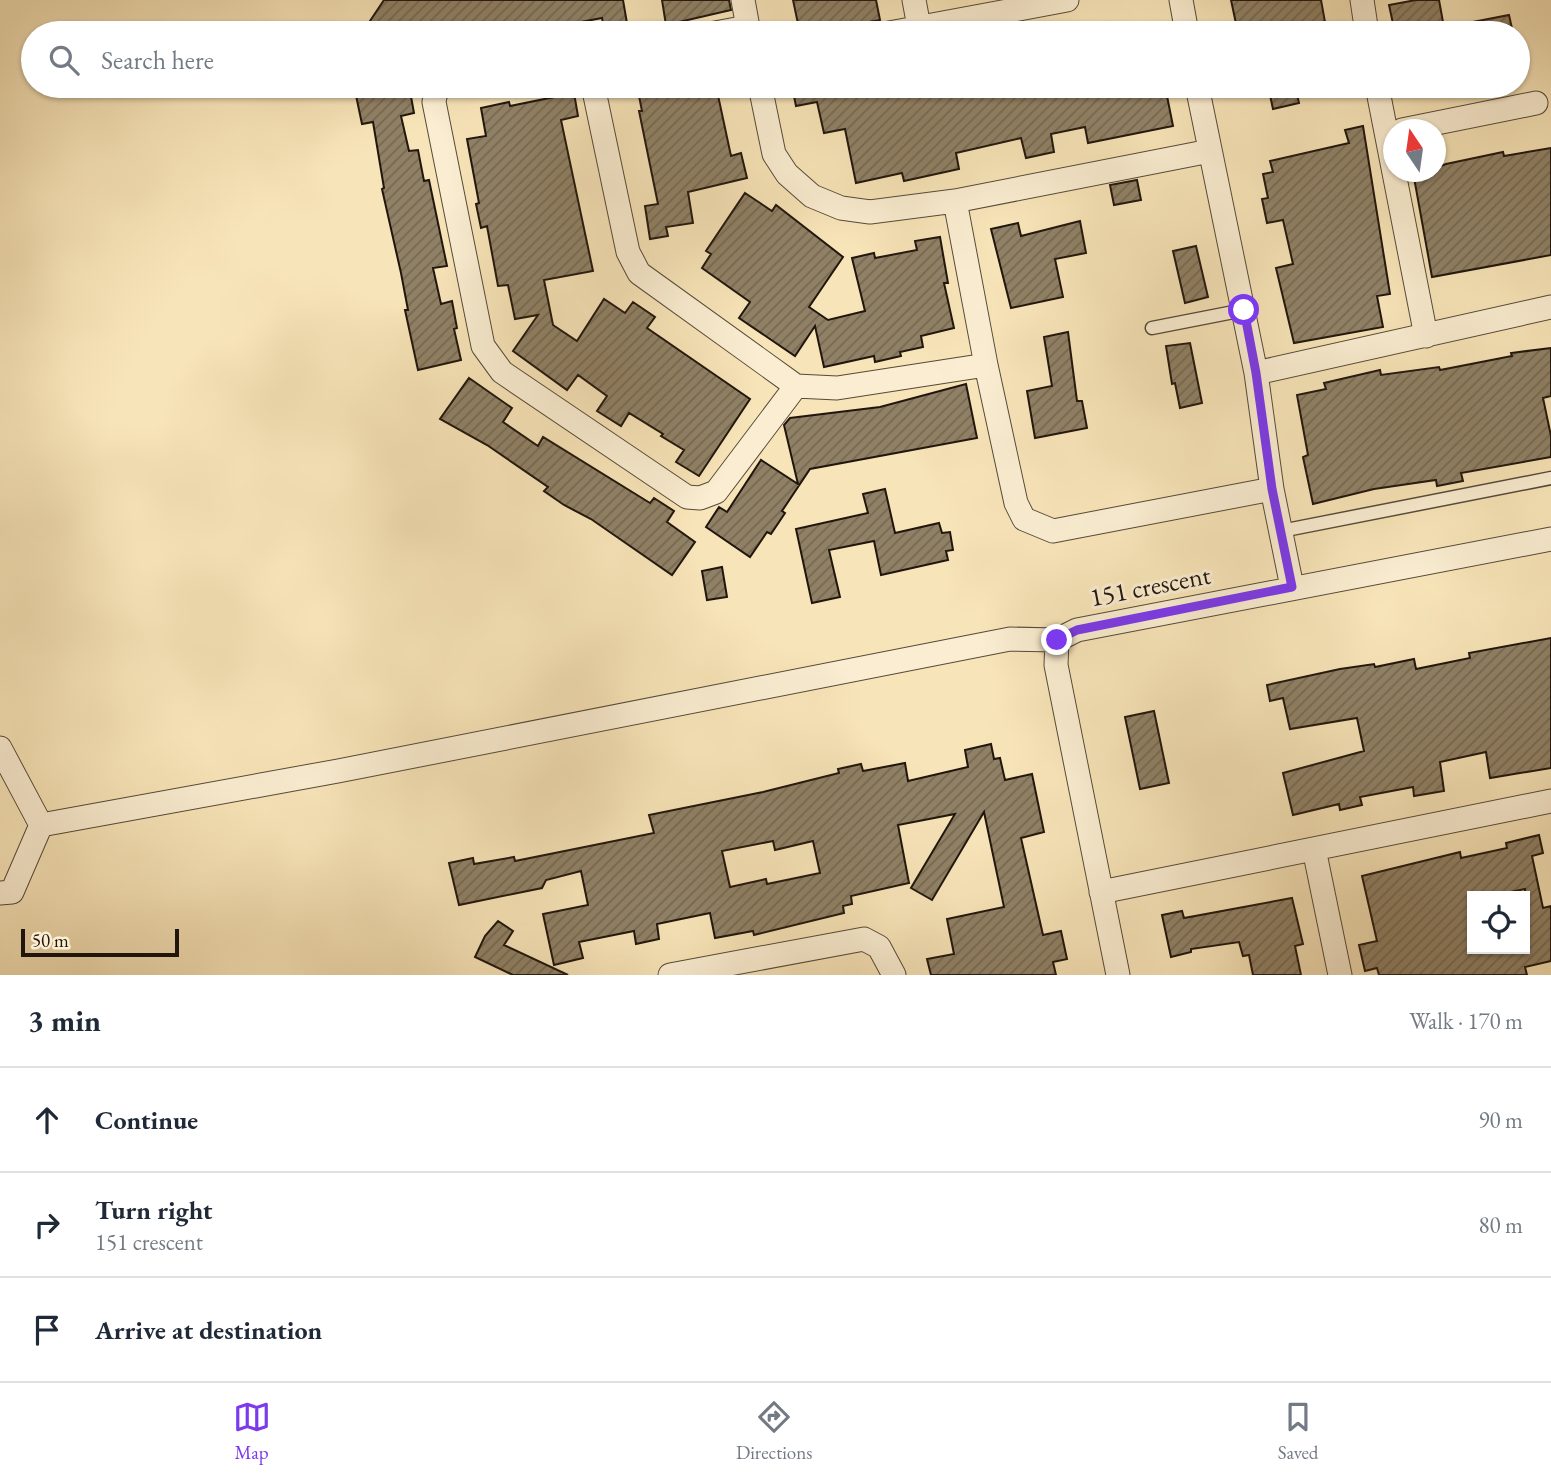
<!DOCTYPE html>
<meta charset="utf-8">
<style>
:root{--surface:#fff;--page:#f6f6f7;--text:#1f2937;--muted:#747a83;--line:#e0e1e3;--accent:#7c3aed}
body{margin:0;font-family:"EB Garamond",serif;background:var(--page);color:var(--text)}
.controls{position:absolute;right:21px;bottom:21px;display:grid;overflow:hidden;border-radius:0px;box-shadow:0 2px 5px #0004}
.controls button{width:63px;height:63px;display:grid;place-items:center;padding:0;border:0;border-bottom:2px solid var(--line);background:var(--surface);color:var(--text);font:35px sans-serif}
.compass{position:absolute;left:1383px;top:119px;width:63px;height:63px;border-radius:50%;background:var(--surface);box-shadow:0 2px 5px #0004;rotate:347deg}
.scale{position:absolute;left:21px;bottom:18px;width:158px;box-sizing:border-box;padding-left:7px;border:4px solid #21160d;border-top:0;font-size:19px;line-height:24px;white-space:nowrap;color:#21160d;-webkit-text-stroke:5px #faedd1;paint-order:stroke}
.stop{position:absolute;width:21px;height:21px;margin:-16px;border:5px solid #7c3aed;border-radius:50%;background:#fff}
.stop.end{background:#7c3aed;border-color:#fff;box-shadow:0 2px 7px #0008}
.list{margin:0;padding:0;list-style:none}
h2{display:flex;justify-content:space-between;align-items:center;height:91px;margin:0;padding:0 28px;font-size:30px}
h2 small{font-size:23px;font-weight:400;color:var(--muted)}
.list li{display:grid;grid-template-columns:46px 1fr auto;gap:21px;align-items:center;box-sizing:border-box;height:105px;padding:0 28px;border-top:2px solid var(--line)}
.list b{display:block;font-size:26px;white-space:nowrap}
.list p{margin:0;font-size:23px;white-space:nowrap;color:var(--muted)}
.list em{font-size:23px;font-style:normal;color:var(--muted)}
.icon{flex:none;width:38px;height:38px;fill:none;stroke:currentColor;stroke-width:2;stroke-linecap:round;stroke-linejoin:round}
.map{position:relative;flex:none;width:1551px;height:975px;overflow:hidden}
.search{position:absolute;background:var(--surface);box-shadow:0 2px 5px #0004;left:21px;right:21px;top:21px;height:77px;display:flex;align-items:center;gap:18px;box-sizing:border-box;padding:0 24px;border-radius:38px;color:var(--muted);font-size:26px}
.sheet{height:406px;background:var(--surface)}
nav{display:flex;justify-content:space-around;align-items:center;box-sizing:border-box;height:98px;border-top:2px solid var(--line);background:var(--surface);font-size:19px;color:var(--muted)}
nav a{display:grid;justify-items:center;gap:4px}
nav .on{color:var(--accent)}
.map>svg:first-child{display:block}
</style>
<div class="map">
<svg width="1551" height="975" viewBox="0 0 1551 975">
<defs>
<pattern id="building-hatch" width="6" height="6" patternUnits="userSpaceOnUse" patternTransform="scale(1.75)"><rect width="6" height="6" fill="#908166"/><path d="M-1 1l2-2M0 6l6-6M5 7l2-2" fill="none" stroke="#756952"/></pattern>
</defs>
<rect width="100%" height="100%" fill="#f7e4b8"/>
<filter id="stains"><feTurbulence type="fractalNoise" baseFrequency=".00286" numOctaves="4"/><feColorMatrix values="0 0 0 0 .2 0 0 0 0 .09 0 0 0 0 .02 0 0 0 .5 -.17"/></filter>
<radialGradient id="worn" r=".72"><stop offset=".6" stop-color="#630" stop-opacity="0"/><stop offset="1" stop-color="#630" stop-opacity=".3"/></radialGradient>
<path fill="url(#building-hatch)" stroke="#21160d" stroke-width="2" fill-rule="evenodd" d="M384 0H623L628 29 605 33 602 18 534 31 535 33H362Z
M662 0H729L731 10 666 25Z
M793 0H876L880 20 847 26 846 22 800 33Z
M1231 0H1321L1327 33H1238Z
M1416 0H1439L1445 33H1395L1389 5Z
M1509 15 1513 33H1458L1457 25Z
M354 86H382L384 96 410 91 414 113 401 116 409 151 418 150 424 181 429 180 447 266 433 268 441 304 452 301 457 328 454 329 461 360 418 370 405 310H408L401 273 382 189 384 188 373 122 362 124Z
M637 86H716L731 156 741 153 747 178 688 192 693 223 666 227 668 236 650 239 645 206 658 204 639 111H642Z
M792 86H855L856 94 848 95 886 88 885 86H1165L1173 126 1088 143 1085 127 1051 134 1054 152 1026 158 1021 138 956 153 959 169 904 181 902 173 856 183 845 129 824 133 817 102 796 106Z
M1268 86H1295L1299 103 1273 109Z
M574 93 578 116 561 120 593 271 544 280 553 325 577 341 604 299 625 313 633 302 655 317 647 328 750 399 699 476 676 462 684 450 661 436 663 434 629 413 621 426 597 411 607 396 578 375 567 390 513 351 538 315 515 319 508 285 498 286 487 226 481 228 476 204 479 203 467 139 486 136 481 108 509 102 510 106Z
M1363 126 1390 294 1377 296 1383 327 1294 343 1276 268 1293 264 1283 220 1267 223 1262 199 1268 198 1263 174 1273 172 1270 161 1349 143 1345 130Z
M1551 148V255L1432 277 1413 172H1436V168L1446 164 1503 152 1504 156Z
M1137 180 1141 200 1114 205 1110 185Z
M745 193 772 211 776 205 843 257 809 307 828 320 865 311 852 258 874 253 875 258 917 250 915 241 940 237 948 283H944L954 328 921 336 923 347 900 352 901 356 875 362 874 356 824 367 815 326 795 356 739 318 750 302 702 268 711 254 706 251Z
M1080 221 1086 253 1055 259 1063 297 1011 308 991 229 1018 223 1021 236Z
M1196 246 1208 297 1185 303 1173 251Z
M1068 332 1077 401H1082L1087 428 1035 438 1027 391 1052 386 1044 337Z
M1190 343 1202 403 1180 408 1175 383 1172 384 1166 346Z
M1551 348V396L1543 398 1551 436V457L1461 473 1463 481 1437 486 1436 480 1374 489 1313 504 1303 457 1308 455 1297 395 1326 389 1324 383 1380 370 1381 375 1439 367 1440 370 1512 356 1511 353Z
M469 378 512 408 503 422 538 446 543 437 650 503 654 498 674 511 667 522 695 542 672 575 591 519 564 505 544 491 548 487 487 445 440 419Z
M966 384 977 438 810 469 782 511 785 513 771 534 767 532 750 557 706 527 719 507 727 512 761 460 798 484 784 425 790 418 880 407Z
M885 489 895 533 939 523 942 533 950 532 953 550 946 551 948 560 881 575 874 541 829 550 840 597 812 603 796 529 868 513 863 494Z
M722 567 727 597 707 600 702 571Z
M1551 638V768L1490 778 1486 752 1440 762 1444 791 1414 796 1413 787 1360 797 1362 805 1340 810 1339 804 1293 815 1283 773 1364 751 1357 718 1290 729 1283 698 1270 701 1267 685 1340 669 1374 664 1375 667 1414 659 1416 669 1470 658 1469 653Z
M1154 711 1169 783 1140 789 1125 717Z
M991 744 994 759 1000 758 1005 780 1032 774 1044 832 1021 838 1043 935 1061 931 1067 959 1053 962 1056 975H931L927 959 954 954 947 919 1004 907 984 812 932 900 911 888 955 814 898 825 909 883 851 896 852 904 843 906 844 913 754 935 753 931 715 938 710 913 657 924 659 939 636 944 634 931 579 942 583 958 554 965 543 914 588 905 581 871 546 880 542 888 459 905 449 863 473 858 474 864 514 857 515 861 654 833 649 815 763 792 839 773 838 769 861 764 863 771 905 763 908 781 968 767 965 750ZM773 841 775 850 813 841 820 873 767 884 766 879 730 887 722 851Z
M1539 835 1543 853 1532 856 1543 908 1551 906V961L1525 967 1527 975H1379L1377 968 1365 971 1359 945 1377 941 1362 876 1460 852 1461 858 1507 848 1506 843ZM1525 889V949H1472V896H1491Z
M1292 898 1303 944 1295 946 1301 975H1253L1249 955 1243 956 1239 942 1191 949V952L1171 957 1162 915 1182 911 1184 918Z
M498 921 513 931 504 945 568 975H513L475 957 485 936Z"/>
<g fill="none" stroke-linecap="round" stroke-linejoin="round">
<defs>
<path id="service" d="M1152 328 1244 310
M1281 531 1551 478"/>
<path id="minor" d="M743 0 749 33
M914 0 919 27
M1181 0 1187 33
M1362 0 1367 33
M715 33 747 27
M889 33 1067 0
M444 86 436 91 434 102 483 346 502 372 687 497 700 498 716 492 796 386
M593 86 628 252 639 273 796 386 837 388 986 365 955 201
M760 86 774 154 787 174 812 196 841 208 870 212 955 201 1210 151
M1197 86 1256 373 1272 489 1292 587
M1377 86 1426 336
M1402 130 1536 103
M986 365 1016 503 1024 519 1053 531 1272 489
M1256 373 1551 307
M1057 640 1056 665 1118 975
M0 748 41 825
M41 825 338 771 1010 639 1057 640 1077 630 1551 539
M1314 849 1340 975
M1101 892 1551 801
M0 893 12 892 41 825
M670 975 864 939 879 947 894 975"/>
</defs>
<use href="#service" stroke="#564a38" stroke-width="15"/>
<use href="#minor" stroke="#564a38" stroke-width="25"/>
<use href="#service" stroke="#faedd1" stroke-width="12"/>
<use href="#minor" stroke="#faedd1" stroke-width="23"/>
</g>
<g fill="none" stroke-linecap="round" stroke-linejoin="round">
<path stroke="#7c3aed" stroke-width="9" d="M1057 640 1077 630 1292 587 1272 489 1256 373 1244 310"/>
</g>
<g text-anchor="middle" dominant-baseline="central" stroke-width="6" stroke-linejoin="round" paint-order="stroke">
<g font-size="26" fill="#21160d" stroke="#faedd1">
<text transform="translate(1150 586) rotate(-11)">151 crescent</text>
</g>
</g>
<rect width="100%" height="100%" filter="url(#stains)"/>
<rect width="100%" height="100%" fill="url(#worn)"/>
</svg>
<div class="controls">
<button><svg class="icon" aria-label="locate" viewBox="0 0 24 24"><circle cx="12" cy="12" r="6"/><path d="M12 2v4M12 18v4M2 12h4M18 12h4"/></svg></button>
</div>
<svg class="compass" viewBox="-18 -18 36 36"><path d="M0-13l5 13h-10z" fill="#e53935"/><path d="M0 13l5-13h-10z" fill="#747a83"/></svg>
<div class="scale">50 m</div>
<div class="stop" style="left:1244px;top:310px"></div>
<div class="stop end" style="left:1057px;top:640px"></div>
<div class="search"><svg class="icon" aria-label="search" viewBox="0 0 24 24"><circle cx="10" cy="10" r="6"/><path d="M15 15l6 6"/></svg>Search here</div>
</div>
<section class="sheet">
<h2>3 min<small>Walk · 170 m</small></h2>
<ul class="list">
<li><svg class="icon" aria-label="ahead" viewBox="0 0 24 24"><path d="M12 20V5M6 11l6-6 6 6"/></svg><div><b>Continue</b></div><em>90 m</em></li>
<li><svg class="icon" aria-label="right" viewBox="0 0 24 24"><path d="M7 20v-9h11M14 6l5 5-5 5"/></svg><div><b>Turn right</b><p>151 crescent</p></div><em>80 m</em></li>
<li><svg class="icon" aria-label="arrive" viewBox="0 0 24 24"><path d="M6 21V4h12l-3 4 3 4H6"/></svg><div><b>Arrive at destination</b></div></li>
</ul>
</section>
<nav>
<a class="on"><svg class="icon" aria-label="map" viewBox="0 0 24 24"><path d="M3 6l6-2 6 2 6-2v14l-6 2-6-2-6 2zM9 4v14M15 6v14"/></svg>Map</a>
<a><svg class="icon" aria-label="directions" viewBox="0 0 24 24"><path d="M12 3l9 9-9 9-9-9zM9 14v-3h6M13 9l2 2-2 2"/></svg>Directions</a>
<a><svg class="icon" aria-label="saved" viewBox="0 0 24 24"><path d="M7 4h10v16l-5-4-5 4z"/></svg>Saved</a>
</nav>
